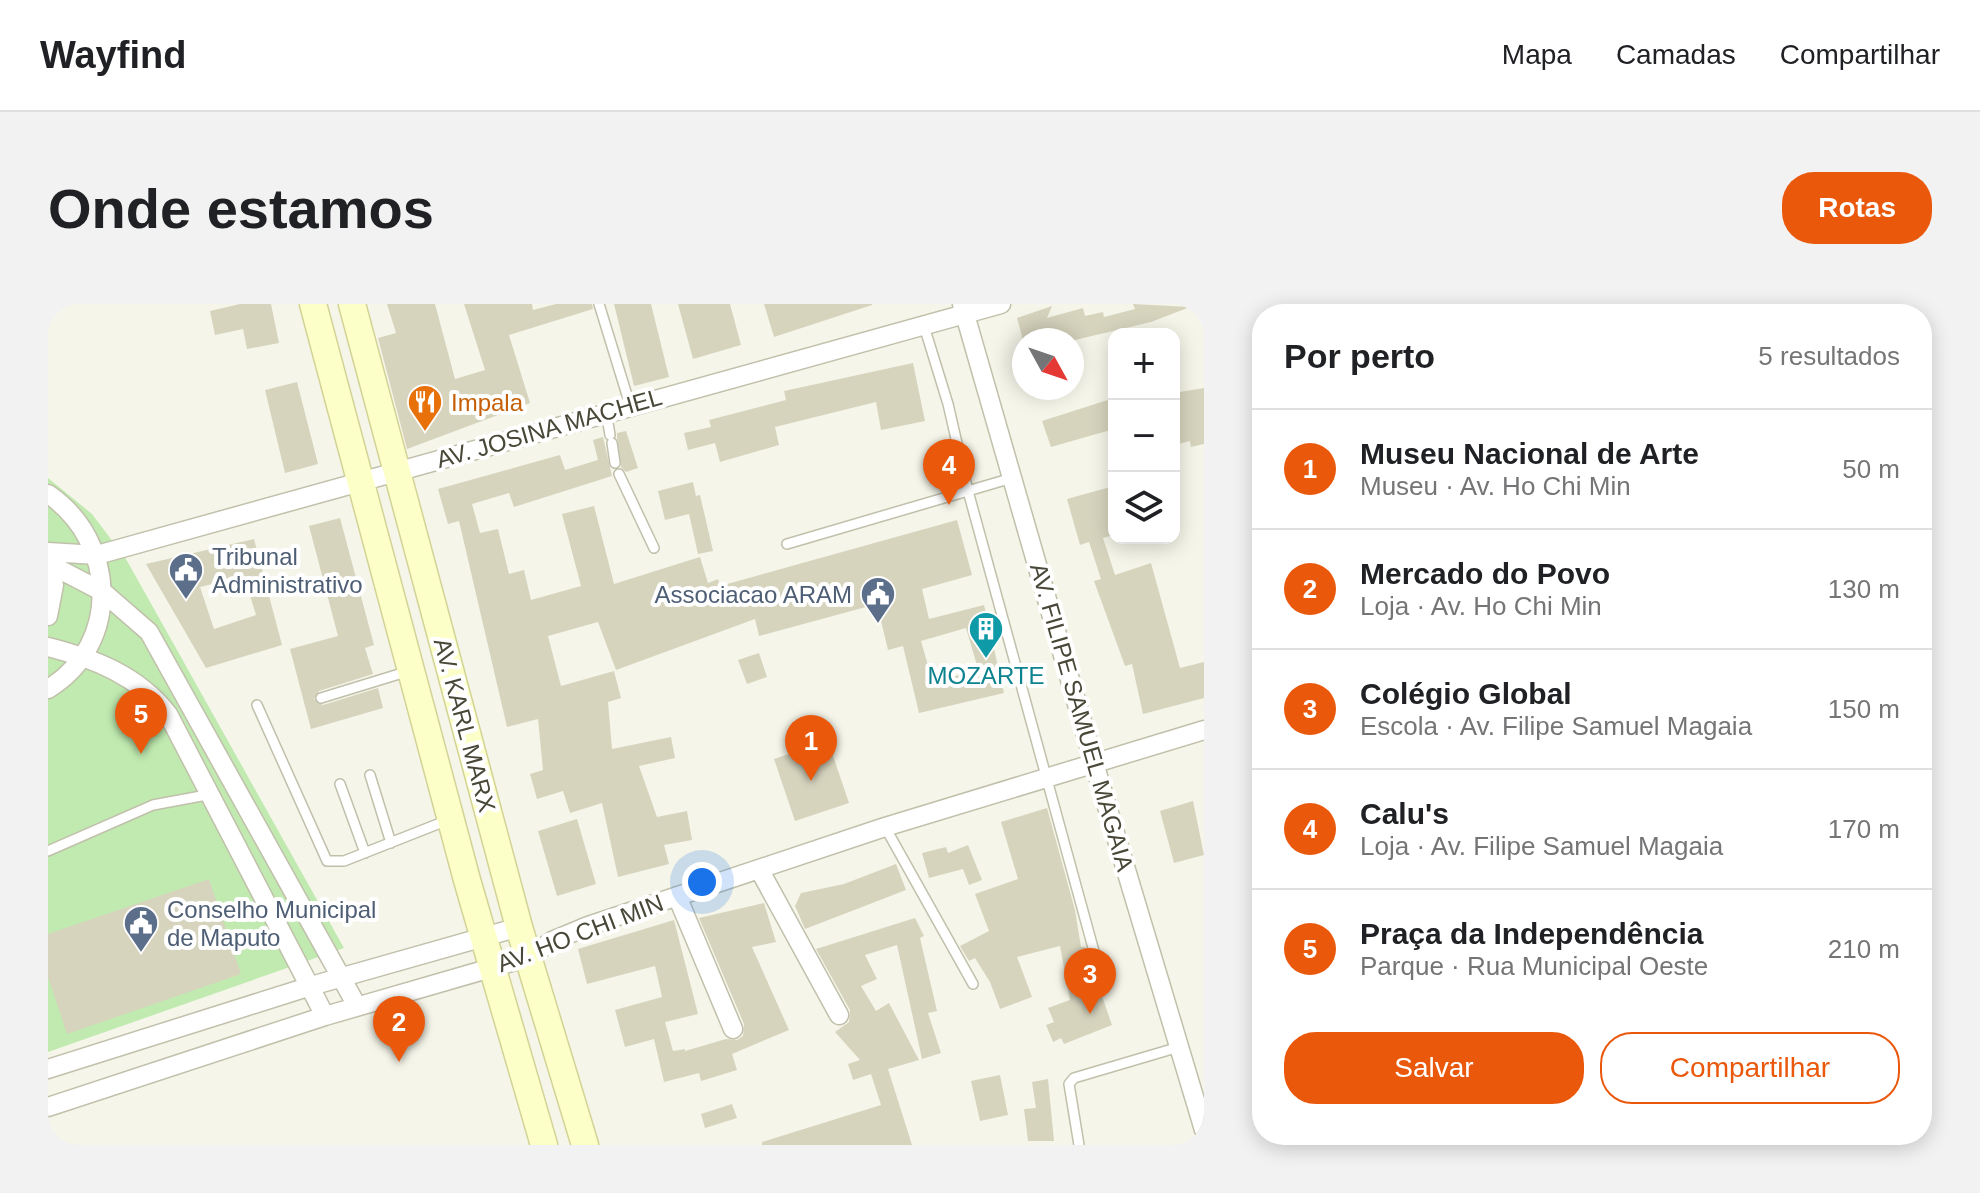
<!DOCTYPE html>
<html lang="pt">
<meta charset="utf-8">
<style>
:root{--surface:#fff;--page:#f2f2f2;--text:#202124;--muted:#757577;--line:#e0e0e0;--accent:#ea580c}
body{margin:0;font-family:Helvetica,sans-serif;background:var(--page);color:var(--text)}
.controls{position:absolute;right:24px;top:24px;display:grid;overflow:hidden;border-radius:16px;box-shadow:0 4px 20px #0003}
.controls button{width:72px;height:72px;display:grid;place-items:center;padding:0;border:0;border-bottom:2px solid var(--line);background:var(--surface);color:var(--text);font:40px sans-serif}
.compass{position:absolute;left:964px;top:24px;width:72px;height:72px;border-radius:50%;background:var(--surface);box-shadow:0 4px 20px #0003;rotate:130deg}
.you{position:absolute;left:654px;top:578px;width:28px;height:28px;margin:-20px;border:6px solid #fff;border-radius:50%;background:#1a73e8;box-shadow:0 0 0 12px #1a73e833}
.badge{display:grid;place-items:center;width:52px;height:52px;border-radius:50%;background:var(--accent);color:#fff;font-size:26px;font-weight:700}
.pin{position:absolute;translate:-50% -66px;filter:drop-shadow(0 2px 4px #0008)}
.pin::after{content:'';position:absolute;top:42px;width:28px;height:24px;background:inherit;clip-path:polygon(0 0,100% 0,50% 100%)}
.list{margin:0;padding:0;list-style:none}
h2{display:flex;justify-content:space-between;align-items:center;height:104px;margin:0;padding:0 32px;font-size:34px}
h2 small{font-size:26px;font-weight:400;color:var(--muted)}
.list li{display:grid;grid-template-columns:52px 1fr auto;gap:24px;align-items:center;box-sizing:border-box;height:120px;padding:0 32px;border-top:2px solid var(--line)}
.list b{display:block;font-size:30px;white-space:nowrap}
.list p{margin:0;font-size:26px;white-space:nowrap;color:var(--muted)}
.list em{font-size:26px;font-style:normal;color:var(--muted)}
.actions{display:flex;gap:16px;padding:24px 32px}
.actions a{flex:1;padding:18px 0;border:2px solid var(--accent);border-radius:32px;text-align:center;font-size:28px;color:var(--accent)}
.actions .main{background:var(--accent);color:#fff}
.icon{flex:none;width:44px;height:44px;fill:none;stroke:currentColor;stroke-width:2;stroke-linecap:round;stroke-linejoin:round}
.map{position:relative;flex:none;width:1156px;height:841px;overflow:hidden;border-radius:32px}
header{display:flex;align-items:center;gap:48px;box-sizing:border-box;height:112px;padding:0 40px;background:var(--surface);border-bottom:2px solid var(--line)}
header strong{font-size:38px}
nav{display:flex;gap:44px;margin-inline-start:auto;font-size:28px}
.intro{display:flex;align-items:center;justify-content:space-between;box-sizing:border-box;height:192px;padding:0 48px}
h1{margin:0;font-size:56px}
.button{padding:20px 36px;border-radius:32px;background:var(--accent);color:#fff;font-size:28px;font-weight:700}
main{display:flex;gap:48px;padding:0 48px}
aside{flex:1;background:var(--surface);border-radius:32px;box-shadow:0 4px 20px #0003}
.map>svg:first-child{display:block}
</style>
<header>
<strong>Wayfind</strong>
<nav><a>Mapa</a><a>Camadas</a><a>Compartilhar</a></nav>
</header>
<div class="intro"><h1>Onde estamos</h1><a class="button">Rotas</a></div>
<main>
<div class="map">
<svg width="1156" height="841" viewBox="0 0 1156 841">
<rect width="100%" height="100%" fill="#f5f5e9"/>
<path fill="#c0eab0" d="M0 174 44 210 78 255 296 644 0 748Z"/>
<path fill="#d7d4be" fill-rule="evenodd" d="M192 0H223L231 39 199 45 195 25 167 31 162 7Z
M339 0H387L407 75 437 66 416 0H484L485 6 508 0H544L545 5 461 31 482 99 359 145 330 34 348 29Z
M566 0H603L621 73 586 82Z
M630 0H682L693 41 645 55Z
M716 0H824V1L726 33Z
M1085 0 1142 3 1103 18 1027 36H975L969 14 1004 2 999 14 1035 4 1037 12 1055 8 1056 13 1087 5Z
M865 59 877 117 833 126 828 98 727 123 731 141 672 158 667 139 640 146 636 129 663 123 661 116 738 96 736 87Z
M249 78 270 160 237 169 217 86Z
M1156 84V140L1143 143 1142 137 1126 141V89Z
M1066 94V125L1003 143 994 117Z
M578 127 590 164 578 168 573 163 569 134V129Z
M555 133 564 172 466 203 461 189 424 200 432 229 450 225 461 270 476 266 483 296 533 282 514 210 546 202 566 280 652 253 660 279 670 275 672 282 909 216 924 271 874 285 881 315 936 301 956 389 871 409 855 342 840 346 829 300 711 332 707 315 568 366 550 318 500 332 513 382 566 367 573 394 560 398 564 445 623 433 627 454 591 462 609 513 639 507 644 536 616 541 621 560 570 573 554 499 522 509 515 487 489 495 482 470 495 466 490 415 459 423 411 217 400 220 390 185 512 151 517 166 550 156 545 136ZM918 324 930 365 885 379 873 337Z
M645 178 648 192 652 191 665 247 650 250 641 210 617 216 610 187Z
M1066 182V231L1055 234 1067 271 1103 259 1132 364 1156 358V394L1095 410 1084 360 1077 362 1046 277 1053 275 1041 238 1032 241 1019 195Z
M292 214 326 341 317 344 325 370 271 387 266 395 275 401 330 384 335 404 263 425 242 345 290 332 261 222Z
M206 235 234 341 158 364 98 260ZM196 272 208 311 166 325 152 283Z
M711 349 719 373 699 380 690 356Z
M780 437 801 499 747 517 726 455Z
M1145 497 1156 551 1126 559 1112 507Z
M999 504 1027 606 1033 643H1037L1064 721 1016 740 1013 734 1005 738 998 721 1006 718 1000 704 1022 696 1012 642 969 653 984 693 952 705 942 678 927 654 921 657 912 642 941 627 927 590 970 575 953 518Z
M529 515 548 580 509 592 490 527Z
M920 541 934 576 921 581 915 565 881 574 874 549 898 543 900 549Z
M848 560 858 586 757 625 747 602 753 589 796 580Z
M161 575 193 670 19 730 0 673V630Z
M716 599 728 638 704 643 741 726 684 750 689 766 653 777 651 769 616 778 606 735 577 743 567 706 614 693 607 662 539 680 530 645 626 616 650 710 617 718 625 747 637 745V747L678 735 689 736 695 732 696 720 651 614Z
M867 614 876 632 872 634 889 707 880 709 893 749 874 755 849 641 817 651 829 675 813 682 828 707 841 699 871 756 840 765 864 841H714V838L833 801 823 770 805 776 800 760 812 756 787 728 801 718 802 706 768 645Z
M952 771 960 811 932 817 923 777Z
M1000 775 1006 837H980L976 805 988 804 984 778Z
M684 800 689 814 657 824 653 810Z"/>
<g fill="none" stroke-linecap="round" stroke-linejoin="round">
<defs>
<path id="lane" d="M551 0 582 101
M876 22 900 100 920 187 1053 673
M558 107 562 131
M564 139 567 159
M571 170 606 244
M739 240 964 174
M273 394 361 367
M209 401 279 557H296L400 516
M322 471 343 539
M292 480 317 549
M837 523 925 680
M0 547 105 501 164 490
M1031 841 1021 780 1026 774 1131 743"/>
<path id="street" d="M914 0 1046 459 1156 826
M0 190C69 237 74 340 0 385
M0 248 49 251 953 0
M0 258 6 281 0 312
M1 260 55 288 101 328 309 702
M0 343C47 355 89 371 120 410L277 712
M711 565 791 711
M629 592 685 725
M0 765 263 682 471 623
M0 803 277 712 481 653 504 637 540 622 837 523 1156 426"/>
<path id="secondary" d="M265 0 419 576 496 841
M304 0 471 623 537 841"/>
</defs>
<use href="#lane" stroke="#c1c0ab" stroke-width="12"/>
<use href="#street" stroke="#c1c0ab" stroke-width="21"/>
<use href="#secondary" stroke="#d2d395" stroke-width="29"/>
<use href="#lane" stroke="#fff" stroke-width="9"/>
<use href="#street" stroke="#fff" stroke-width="18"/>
<use href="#secondary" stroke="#fdffc9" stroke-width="26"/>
</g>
<defs>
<symbol id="restaurant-pin" viewBox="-11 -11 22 30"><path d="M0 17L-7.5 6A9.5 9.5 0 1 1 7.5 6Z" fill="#e8710a" stroke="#fff"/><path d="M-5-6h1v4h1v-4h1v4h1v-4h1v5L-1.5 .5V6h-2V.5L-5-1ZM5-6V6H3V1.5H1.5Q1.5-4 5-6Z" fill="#fff"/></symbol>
<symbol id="civic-pin" viewBox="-11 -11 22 30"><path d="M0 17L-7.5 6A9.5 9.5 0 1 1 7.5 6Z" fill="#5c6f8a" stroke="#fff"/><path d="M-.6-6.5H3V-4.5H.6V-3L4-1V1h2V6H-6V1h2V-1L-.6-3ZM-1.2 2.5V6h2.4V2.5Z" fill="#fff"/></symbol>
<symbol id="building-pin" viewBox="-11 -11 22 30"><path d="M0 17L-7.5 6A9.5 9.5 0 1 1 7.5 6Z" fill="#0f9aa8" stroke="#fff"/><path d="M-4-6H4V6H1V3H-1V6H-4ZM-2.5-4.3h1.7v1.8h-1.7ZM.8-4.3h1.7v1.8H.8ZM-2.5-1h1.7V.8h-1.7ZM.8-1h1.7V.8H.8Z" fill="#fff"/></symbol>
</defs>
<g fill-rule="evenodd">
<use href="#restaurant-pin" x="357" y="78" width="40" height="54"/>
<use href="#civic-pin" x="118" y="246" width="40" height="54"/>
<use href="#civic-pin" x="810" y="270" width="40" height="54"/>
<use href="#building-pin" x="918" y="305" width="40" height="54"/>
<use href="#civic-pin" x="73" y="599" width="40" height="54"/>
</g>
<g text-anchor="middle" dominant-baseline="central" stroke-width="8" stroke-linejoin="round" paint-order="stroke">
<g font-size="24" fill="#c56008" stroke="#fff" text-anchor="start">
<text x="403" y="98">Impala</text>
</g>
<g font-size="24" fill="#494737" stroke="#fff">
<text transform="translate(501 124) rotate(-16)">AV. JOSINA MACHEL</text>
<text transform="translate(1034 413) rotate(74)">AV. FILIPE SAMUEL MAGAIA</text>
<text transform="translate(417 421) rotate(75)">AV. KARL MARX</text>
<text transform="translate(532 629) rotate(-21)">AV. HO CHI MIN</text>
</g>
<g font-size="24" fill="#4e5e75" stroke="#fff" text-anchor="start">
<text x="164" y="252">Tribunal<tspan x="164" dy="28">Administrativo</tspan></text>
<text x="804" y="290" text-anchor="end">Associacao ARAM</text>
<text x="119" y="605">Conselho Municipal<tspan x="119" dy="28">de Maputo</tspan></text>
</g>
<g font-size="24" fill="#0d838f" stroke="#fff">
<text x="938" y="371">MOZARTE</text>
</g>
</g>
</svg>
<div class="controls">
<button>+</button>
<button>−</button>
<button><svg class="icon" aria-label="layers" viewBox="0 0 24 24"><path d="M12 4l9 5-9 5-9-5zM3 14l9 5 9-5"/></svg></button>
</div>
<svg class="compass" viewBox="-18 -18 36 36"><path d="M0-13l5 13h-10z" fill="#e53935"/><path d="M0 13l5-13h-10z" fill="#757577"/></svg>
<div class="you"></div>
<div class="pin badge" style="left:763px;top:477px">1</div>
<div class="pin badge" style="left:351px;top:758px">2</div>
<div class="pin badge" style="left:1042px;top:710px">3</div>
<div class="pin badge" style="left:901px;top:201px">4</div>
<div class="pin badge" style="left:93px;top:450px">5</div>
</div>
<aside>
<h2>Por perto<small>5 resultados</small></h2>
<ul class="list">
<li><span class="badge">1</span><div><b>Museu Nacional de Arte</b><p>Museu · Av. Ho Chi Min</p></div><em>50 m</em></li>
<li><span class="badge">2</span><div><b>Mercado do Povo</b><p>Loja · Av. Ho Chi Min</p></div><em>130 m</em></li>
<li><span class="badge">3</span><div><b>Colégio Global</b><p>Escola · Av. Filipe Samuel Magaia</p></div><em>150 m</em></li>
<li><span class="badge">4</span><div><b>Calu's</b><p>Loja · Av. Filipe Samuel Magaia</p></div><em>170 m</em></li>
<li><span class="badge">5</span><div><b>Praça da Independência</b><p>Parque · Rua Municipal Oeste</p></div><em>210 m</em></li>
</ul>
<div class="actions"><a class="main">Salvar</a><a>Compartilhar</a></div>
</aside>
</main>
